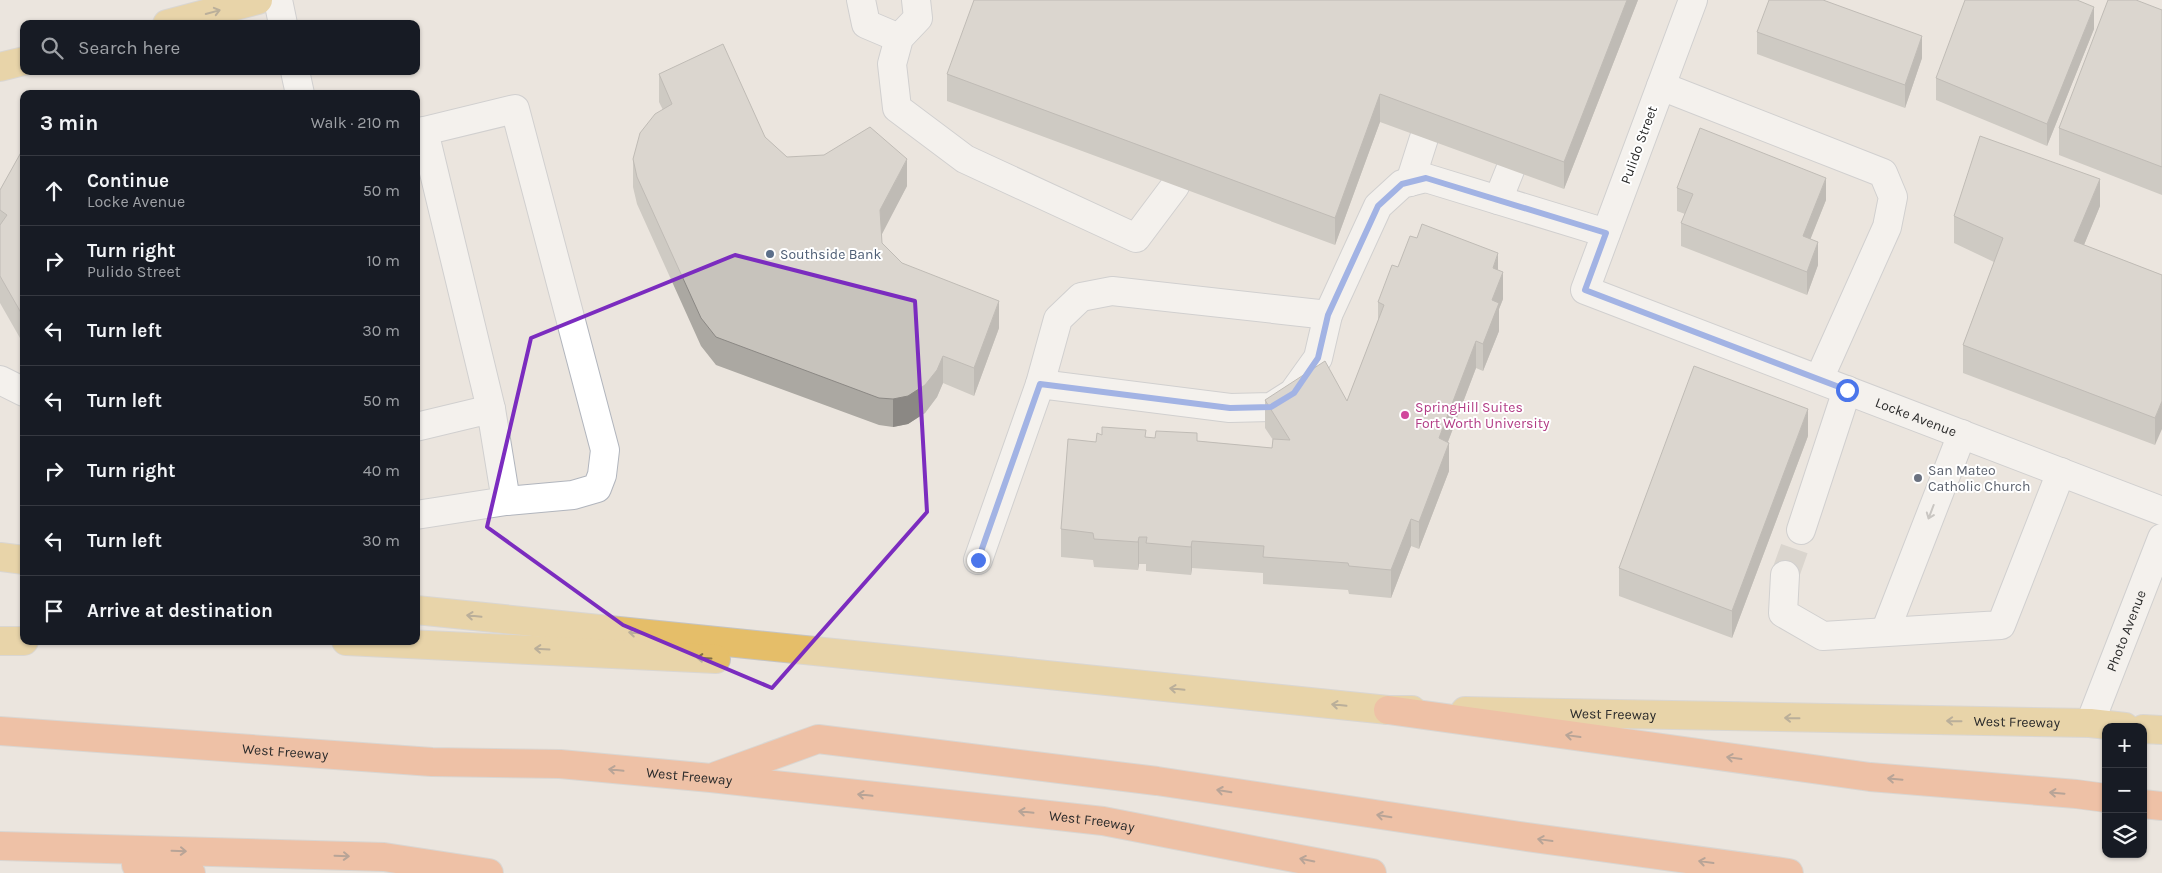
<!DOCTYPE html>
<meta charset="utf-8">
<style>
:root{--surface:#171b24;--page:#242831;--text:#f1f3f6;--muted:#9ea1a6;--line:#363941}
body{margin:0;font-family:Karla,sans-serif;background:var(--page);color:var(--text)}
.controls{position:absolute;right:15px;bottom:15px;display:grid;overflow:hidden;border-radius:10px;box-shadow:0 1px 4px #0004}
.controls button{width:45px;height:45px;display:grid;place-items:center;padding:0;border:0;border-bottom:1px solid var(--line);background:var(--surface);color:var(--text);font:25px sans-serif}
.stop{position:absolute;width:15px;height:15px;margin:-11px;border:4px solid #4b76eb;border-radius:50%;background:#fff}
.stop.end{background:#4b76eb;border-color:#fff;box-shadow:0 1px 5px #0008}
.list{margin:0;padding:0;list-style:none}
h2{display:flex;justify-content:space-between;align-items:center;height:65px;margin:0;padding:0 20px;font-size:21px}
h2 small{font-size:16px;font-weight:400;color:var(--muted)}
.list li{display:grid;grid-template-columns:32px 1fr auto;gap:15px;align-items:center;box-sizing:border-box;height:70px;padding:0 20px;border-top:1px solid var(--line)}
.list b{display:block;font-size:19px;white-space:nowrap}
.list p{margin:0;font-size:16px;white-space:nowrap;color:var(--muted)}
.list em{font-size:16px;font-style:normal;color:var(--muted)}
.icon{flex:none;width:28px;height:28px;fill:none;stroke:currentColor;stroke-width:2;stroke-linecap:round;stroke-linejoin:round}
.map{position:relative;flex:none;width:2162px;height:873px;overflow:hidden}
.search{position:absolute;background:var(--surface);box-shadow:0 1px 4px #0004;left:20px;top:20px;width:400px;height:55px;display:flex;align-items:center;gap:12px;box-sizing:border-box;padding:0 18px;border-radius:10px;color:var(--muted);font-size:19px}
.panel{position:absolute;background:var(--surface);box-shadow:0 1px 4px #0004;left:20px;top:90px;width:400px;height:555px;border-radius:10px}
.map>svg:first-child{display:block}
</style>
<div class="map">
<svg width="2162" height="873" viewBox="0 0 2162 873">
<rect width="100%" height="100%" fill="#ebe5de"/>
<g fill="none" stroke-linecap="round" stroke-linejoin="round">
<path stroke="#c5c0ba" stroke-width="28" stroke-dasharray="28 14" stroke-linecap="butt" d="M1785 575 1801 530"/>
<defs>
<g id="minor">
<path d="M278 0 283 24"/>
<path d="M861 0 866 24 899 38"/>
<path d="M916 0 918 18 899 38 892 64 897 108 965 159 1136 238 1175 186"/>
<path id="s1" d="M1693 0 1585 290 2162 511"/>
<path d="M295 71 300 94"/>
<path d="M1661 86 1883 173 1893 197 1887 227 1819 379"/>
<path d="M424 131 491 409"/>
<path d="M416 133 515 109 605 450 602 475 597 488 573 495 506 501"/>
<path d="M1410 182 1424 138"/>
<path d="M1498 200 1510 170"/>
<path d="M0 380 24 392"/>
<path d="M1040 384 1058 319 1081 297 1112 291 1328 315"/>
<path d="M416 427 491 409 506 501 416 515"/>
<path d="M1801 530 1847 390"/>
<path d="M978 560 1040 384 1230 408 1271 407 1293 393 1318 358 1328 315 1378 206 1402 184 1426 178 1606 233"/>
<path d="M1785 575 1783 613 1823 636 2001 625 2061 472"/>
<path d="M1885 632 1962 434"/>
<path id="s2" d="M2090 723 2162 538"/>
</g>
<g id="major">
<path d="M167 24 258 0"/>
<path d="M0 67 24 61"/>
<path d="M0 557 24 560"/>
<path d="M416 610 1388 710H1412"/>
<path d="M0 641H24"/>
<path d="M346 641 716 659"/>
<path id="s3" d="M1465 711 2090 723 2125 727"/>
<path d="M2143 729 2162 730"/>
</g>
<g id="highway">
<path d="M1388 710 1870 777 2076 794 2106 798"/>
<path id="s4" d="M0 731 432 762 560 764 711 778 1103 821 1372 873"/>
<path d="M716 776 818 739 1157 781 1520 836 1789 873"/>
<path d="M2143 804 2162 806"/>
<path d="M0 846 384 857 489 873"/>
<path d="M136 865 191 873"/>
</g>
</defs>
<use href="#minor" stroke="#b1b5bd" stroke-width="30"/>
<use href="#major" stroke="#c4c4c4" stroke-width="30"/>
<use href="#highway" stroke="#c4c4c4" stroke-width="30"/>
<use href="#minor" stroke="#fff" stroke-width="28"/>
<use href="#major" stroke="#e5be69" stroke-width="28"/>
<use href="#highway" stroke="#f19563" stroke-width="28"/>
</g>
<path fill="#aba8a2" d="M1638 0 1564 189 1380 122 1335 245 947 101V74Z
M2162 10V195L2059 155V128Z
M2094 29 2047 146 1936 100V78Z
M1757 32 1922 58 1905 108 1757 54Z
M659 74 765 137 787 157 907 186 881 234 882 243 902 263 999 328 974 396 943 383 937 397 925 413 908 424 893 427 879 425 716 365 701 346 637 204 633 187V159L663 110 659 102Z
M24 147V345L0 303V190Z
M1677 188 1826 200 1810 239 1818 265 1807 295 1681 246V223L1685 214 1677 211Z
M2100 206 2084 245 2162 275 2155 445 1963 373V345L1994 262 1954 243V216Z
M1398 267 1498 270 1503 299 1499 309V331L1483 371 1476 368 1448 442 1449 471 1419 549 1411 546 1391 598 1349 594 1348 590 1263 584V573L1192 568 1191 575 1146 571V564H1139L1138 570 1094 567 1093 560 1061 557V529L1096 442 1102 435 1197 441 1272 448 1273 440 1265 428V400L1347 401 1378 321V302Z
M1808 436 1732 638 1619 596V568Z"/>
<path fill="#8b8884" d="M1627 0H1638L1564 189V162Z
M2094 7V29L2047 146V124Z
M1922 36V58L1905 108V85Z
M1380 94V122L1335 245V218Z
M907 159V186L880 238V210Z
M1826 178V200L1803 258V236Z
M2100 179V206L2074 269V241Z
M1818 242V265L1807 295V272Z
M1498 253V280L1493 268Z
M1503 272V299L1499 309V331L1483 371V344L1492 300Z
M999 301V328L974 396V368Z
M1476 341V368L1439 465V438Z
M943 356V383L937 397 925 413 908 424 893 427V399Z
M2162 401V429L2155 445V418Z
M1808 409V436L1732 638V611Z
M1449 443V471L1419 549V522Z
M1411 519V546L1391 598V570Z
M1139 537V564L1138 570V542Z
M1192 541V568L1191 575V547Z"/>
<path fill="#c7c3bc" stroke="#8b8884" d="M974 0H1627L1564 162 1380 94 1335 218 947 74Z
M1769 0H1823L1922 36 1905 85 1757 32Z
M1965 0H2077L2094 7 2047 124 1936 78Z
M2108 0H2136L2162 10V167L2059 128Z
M723 44 765 137 787 157 824 155 870 127 907 159 880 210 882 243 902 263 999 301 974 368 943 356 937 370 925 385 908 396 893 399 879 398 716 337 701 318 637 177 633 159 640 133 655 114 672 104 659 74Z
M1700 128 1826 178 1803 236 1818 242 1807 272 1681 223 1693 194 1677 188Z
M1980 136 2100 179 2074 241 2162 275V401L2155 418 1963 345 2003 238 1954 216Z
M24 147V318L0 276V225L7 215 0 210V190Z
M1422 224 1498 253 1493 268 1503 272 1492 300 1499 303 1483 344 1476 341 1439 438 1449 443 1419 522 1411 519 1391 570 1349 566 1348 563 1263 557 1264 546 1192 541 1191 547 1146 543 1147 537H1139L1138 542 1094 539 1093 533 1061 529 1068 439 1096 442 1097 433 1102 435V427L1146 430 1145 437 1155 438 1156 431 1197 433V441L1272 448 1273 439 1290 440 1265 400 1325 361 1347 401 1384 305 1378 302 1392 265 1398 267 1410 236 1417 238Z
M1694 366 1808 409 1732 611 1619 568Z"/>
<defs><path id="oneway-shaft" d="M-6 0H5M1.5-3L5.5 0L1.5 3" fill="none" stroke-width="1.6" stroke-linecap="round" stroke-linejoin="round" transform="scale(1.25)"/></defs>
<g stroke="#7f6d47">
<use href="#oneway-shaft" transform="translate(213 12) rotate(-15)"/>
<use href="#oneway-shaft" transform="translate(474 616) rotate(-174)"/>
<use href="#oneway-shaft" transform="translate(636 633) rotate(-174)"/>
<use href="#oneway-shaft" transform="translate(542 649) rotate(-177)"/>
<use href="#oneway-shaft" transform="translate(704 658) rotate(-177)"/>
<use href="#oneway-shaft" transform="translate(1177 689) rotate(-174)"/>
<use href="#oneway-shaft" transform="translate(1339 705) rotate(-174)"/>
<use href="#oneway-shaft" transform="translate(1792 718) rotate(-179)"/>
<use href="#oneway-shaft" transform="translate(1954 721) rotate(-179)"/>
</g>
<use stroke="#a0a0a0" href="#oneway-shaft" transform="translate(1931 512) rotate(111)"/>
<g stroke="#7a5541">
<use href="#oneway-shaft" transform="translate(1573 736) rotate(-172)"/>
<use href="#oneway-shaft" transform="translate(1734 758) rotate(-172)"/>
<use href="#oneway-shaft" transform="translate(616 770) rotate(-174)"/>
<use href="#oneway-shaft" transform="translate(1895 779) rotate(-175)"/>
<use href="#oneway-shaft" transform="translate(1224 791) rotate(-171)"/>
<use href="#oneway-shaft" transform="translate(2057 793) rotate(-175)"/>
<use href="#oneway-shaft" transform="translate(865 795) rotate(-174)"/>
<use href="#oneway-shaft" transform="translate(1026 812) rotate(-174)"/>
<use href="#oneway-shaft" transform="translate(1384 816) rotate(-171)"/>
<use href="#oneway-shaft" transform="translate(1545 840) rotate(-172)"/>
<use href="#oneway-shaft" transform="translate(179 851) rotate(2)"/>
<use href="#oneway-shaft" transform="translate(342 856) rotate(2)"/>
<use href="#oneway-shaft" transform="translate(1307 860) rotate(-169)"/>
<use href="#oneway-shaft" transform="translate(1706 862) rotate(-172)"/>
</g>
<g fill="none" stroke-linecap="round" stroke-linejoin="round">
<path stroke="#4b76eb" stroke-width="6" d="M978 560 1040 384 1230 408 1271 407 1294 393 1318 358 1328 315 1378 206 1402 184 1426 178 1606 233 1585 290 1847 390"/>
</g>
<path d="M0 0H2162V873H0ZM735 255 915 301 927 512 772 688 623 625 487 527 531 338Z" fill="#ebe5de" fill-opacity=".55" fill-rule="evenodd"/>
<path fill="none" stroke="#7b2cbf" stroke-width="4" stroke-linejoin="round" d="M735 255 915 301 927 512 772 688 623 625 487 527 531 338Z"/>
<circle fill="#5c6f8a" stroke="#fff" stroke-width="2" cx="770" cy="254" r="5"/>
<circle fill="#d1479c" stroke="#fff" stroke-width="2" cx="1405" cy="415" r="5"/>
<circle fill="#6b7280" stroke="#fff" stroke-width="2" cx="1918" cy="478" r="5"/>
<g text-anchor="middle" dominant-baseline="central" stroke-width="4" stroke-linejoin="round" paint-order="stroke">
<g font-size="14" fill="#2b2b2b" stroke="#fff">
<text transform="translate(1639 145) rotate(-70)">Pulido Street</text>
<text stroke="none"><textPath href="#s1" startOffset="664">Locke Avenue</textPath></text>
<text stroke="none"><textPath href="#s2" startOffset="99">Photo Avenue</textPath></text>
<text stroke="none"><textPath href="#s3" startOffset="148">West Freeway</textPath></text>
<text stroke="none"><textPath href="#s3" startOffset="552">West Freeway</textPath></text>
<text stroke="none"><textPath href="#s4" startOffset="286">West Freeway</textPath></text>
<text stroke="none"><textPath href="#s4" startOffset="691">West Freeway</textPath></text>
<text stroke="none"><textPath href="#s4" startOffset="1096">West Freeway</textPath></text>
</g>
<g font-size="14" fill="#4e5e75" stroke="#fff" text-anchor="start">
<text x="780" y="254">Southside Bank</text>
</g>
<g font-size="14" fill="#b23c85" stroke="#fff" text-anchor="start">
<text x="1415" y="407">SpringHill Suites<tspan x="1415" dy="16">Fort Worth University</tspan></text>
</g>
<g font-size="14" fill="#5b616d" stroke="#fff" text-anchor="start">
<text x="1928" y="470">San Mateo<tspan x="1928" dy="16">Catholic Church</tspan></text>
</g>
</g>
</svg>
<div class="controls">
<button>+</button>
<button>−</button>
<button><svg class="icon" aria-label="layers" viewBox="0 0 24 24"><path d="M12 4l9 5-9 5-9-5zM3 14l9 5 9-5"/></svg></button>
</div>
<div class="stop" style="left:1847px;top:390px"></div>
<div class="stop end" style="left:978px;top:560px"></div>
<div class="search"><svg class="icon" aria-label="search" viewBox="0 0 24 24"><circle cx="10" cy="10" r="6"/><path d="M15 15l6 6"/></svg>Search here</div>
<section class="panel">
<h2>3 min<small>Walk · 210 m</small></h2>
<ul class="list">
<li><svg class="icon" aria-label="ahead" viewBox="0 0 24 24"><path d="M12 20V5M6 11l6-6 6 6"/></svg><div><b>Continue</b><p>Locke Avenue</p></div><em>50 m</em></li>
<li><svg class="icon" aria-label="right" viewBox="0 0 24 24"><path d="M7 20v-9h11M14 6l5 5-5 5"/></svg><div><b>Turn right</b><p>Pulido Street</p></div><em>10 m</em></li>
<li><svg class="icon" aria-label="left" viewBox="0 0 24 24"><path d="M17 20v-9H6M10 6l-5 5 5 5"/></svg><div><b>Turn left</b></div><em>30 m</em></li>
<li><svg class="icon" aria-label="left" viewBox="0 0 24 24"><path d="M17 20v-9H6M10 6l-5 5 5 5"/></svg><div><b>Turn left</b></div><em>50 m</em></li>
<li><svg class="icon" aria-label="right" viewBox="0 0 24 24"><path d="M7 20v-9h11M14 6l5 5-5 5"/></svg><div><b>Turn right</b></div><em>40 m</em></li>
<li><svg class="icon" aria-label="left" viewBox="0 0 24 24"><path d="M17 20v-9H6M10 6l-5 5 5 5"/></svg><div><b>Turn left</b></div><em>30 m</em></li>
<li><svg class="icon" aria-label="arrive" viewBox="0 0 24 24"><path d="M6 21V4h12l-3 4 3 4H6"/></svg><div><b>Arrive at destination</b></div></li>
</ul>
</section>
</div>
